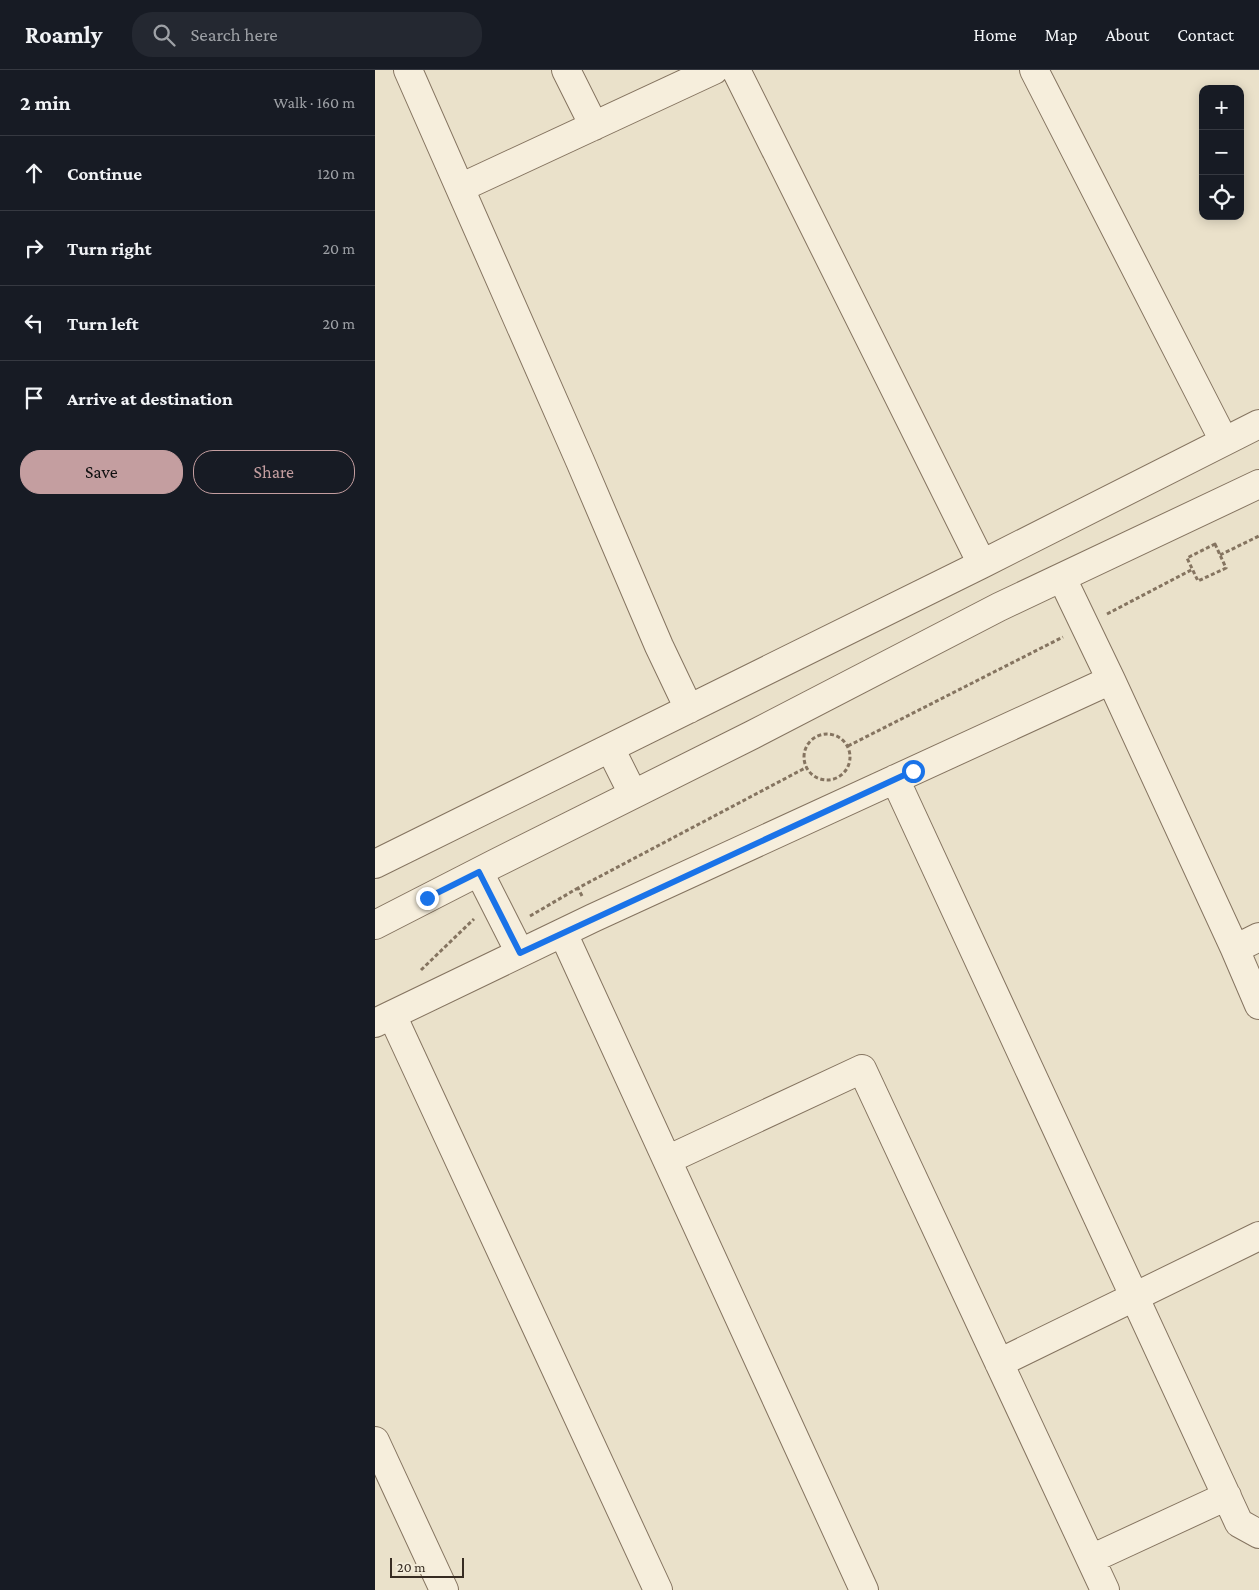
<!DOCTYPE html>
<meta charset="utf-8">
<style>
:root{--surface:#171b24;--page:#242831;--text:#f1f3f6;--muted:#9ea1a6;--line:#363941;--accent:#c49ea0}
body{margin:0;font-family:"Crimson Pro",serif;background:var(--page);color:var(--text)}
.controls{position:absolute;right:15px;top:15px;display:grid;overflow:hidden;border-radius:10px;box-shadow:0 2px 12px #0003}
.controls button{width:45px;height:45px;display:grid;place-items:center;padding:0;border:0;border-bottom:1px solid var(--line);background:var(--surface);color:var(--text);font:25px sans-serif}
.scale{position:absolute;left:15px;bottom:12px;width:74px;box-sizing:border-box;padding-left:5px;border:2px solid #372c22;border-top:0;font-size:14px;line-height:18px;white-space:nowrap;color:#372c22;-webkit-text-stroke:4px #f2ebd8;paint-order:stroke}
.stop{position:absolute;width:15px;height:15px;margin:-11px;border:4px solid #1a73e8;border-radius:50%;background:#fff}
.stop.end{background:#1a73e8;border-color:#fff;box-shadow:0 1px 5px #0008}
.list{margin:0;padding:0;list-style:none}
h2{display:flex;justify-content:space-between;align-items:center;height:65px;margin:0;padding:0 20px;font-size:21px}
h2 small{font-size:16px;font-weight:400;color:var(--muted)}
.list li{display:grid;grid-template-columns:32px 1fr auto;gap:15px;align-items:center;box-sizing:border-box;height:75px;padding:0 20px;border-top:1px solid var(--line)}
.list b{display:block;font-size:19px;white-space:nowrap}
.list em{font-size:16px;font-style:normal;color:var(--muted)}
.actions{display:flex;gap:10px;padding:15px 20px}
.actions a{flex:1;padding:11px 0;border:1px solid var(--accent);border-radius:20px;text-align:center;font-size:18px;color:var(--accent)}
.actions .main{background:var(--accent);color:#111}
.icon{flex:none;width:28px;height:28px;fill:none;stroke:currentColor;stroke-width:2;stroke-linecap:round;stroke-linejoin:round}
.map{position:relative;flex:none;width:884px;height:1520px;overflow:hidden}
header{display:flex;align-items:center;gap:30px;box-sizing:border-box;height:70px;padding:0 25px;background:var(--surface);border-bottom:1px solid var(--line)}
header strong{font-size:24px}
nav{display:flex;gap:28px;margin-inline-start:auto;font-size:18px}
.search{width:350px;height:45px;background:var(--page);display:flex;align-items:center;gap:12px;box-sizing:border-box;padding:0 18px;border-radius:20px;color:var(--muted);font-size:19px}
main{display:flex}
aside{flex:1;background:var(--surface)}
.map>svg:first-child{display:block}
</style>
<header>
<strong>Roamly</strong>
<div class="search"><svg class="icon" aria-label="search" viewBox="0 0 24 24"><circle cx="10" cy="10" r="6"/><path d="M15 15l6 6"/></svg>Search here</div>
<nav><a>Home</a><a>Map</a><a>About</a><a>Contact</a></nav>
</header>
<main>
<aside>
<h2>2 min<small>Walk · 160 m</small></h2>
<ul class="list">
<li><svg class="icon" aria-label="ahead" viewBox="0 0 24 24"><path d="M12 20V5M6 11l6-6 6 6"/></svg><div><b>Continue</b></div><em>120 m</em></li>
<li><svg class="icon" aria-label="right" viewBox="0 0 24 24"><path d="M7 20v-9h11M14 6l5 5-5 5"/></svg><div><b>Turn right</b></div><em>20 m</em></li>
<li><svg class="icon" aria-label="left" viewBox="0 0 24 24"><path d="M17 20v-9H6M10 6l-5 5 5 5"/></svg><div><b>Turn left</b></div><em>20 m</em></li>
<li><svg class="icon" aria-label="arrive" viewBox="0 0 24 24"><path d="M6 21V4h12l-3 4 3 4H6"/></svg><div><b>Arrive at destination</b></div></li>
</ul>
<div class="actions"><a class="main">Save</a><a>Share</a></div>
</aside>
<div class="map">
<svg width="884" height="1520" viewBox="0 0 884 1520">
<rect width="100%" height="100%" fill="#eae1ca"/>
<g fill="none" stroke-linecap="round" stroke-linejoin="round">
<defs>
<path id="minor" d="M33 0 205 391 284 576 314 639
M191 0 219 56
M361 0 607 494
M659 0 849 371
M85 118 339 0
M687 508 736 610 860 879 884 935
M235 678 258 724
M520 709 864 1453 884 1464
M0 794 607 494 884 354
M104 802 145 883
M0 855 119 794 377 665 624 537 884 414
M188 863 489 1520
M860 879 884 867
M17 945 283 1520
M0 953 218 848 736 610
M292 1090 487 999 730 1520
M624 1293 884 1166
M0 1371 69 1520
M716 1489 852 1426"/>
</defs>
<use href="#minor" stroke="#857460" stroke-width="30"/>
<path stroke="#857460" stroke-width="3" stroke-dasharray="4 2.5" stroke-linecap="butt" d="M840 474 851 498 823 511 812 488Z
M845 485 884 466
M732 544 818 499
M429 687a23 23 0 1 1 46 0a23 23 0 1 1-46 0Z
M473 676 688 567
M207 826 203 818 432 697
M155 846 203 818
M46 900 99 849"/>
<use href="#minor" stroke="#f6eedc" stroke-width="28"/>
</g>
<g fill="none" stroke-linecap="round" stroke-linejoin="round">
<path stroke="#1a73e8" stroke-width="6" d="M52 828 104 802 145 883 538 701"/>
</g>
</svg>
<div class="controls">
<button>+</button>
<button>−</button>
<button><svg class="icon" aria-label="locate" viewBox="0 0 24 24"><circle cx="12" cy="12" r="6"/><path d="M12 2v4M12 18v4M2 12h4M18 12h4"/></svg></button>
</div>
<div class="scale">20 m</div>
<div class="stop" style="left:538px;top:701px"></div>
<div class="stop end" style="left:52px;top:828px"></div>
</div>
</main>
